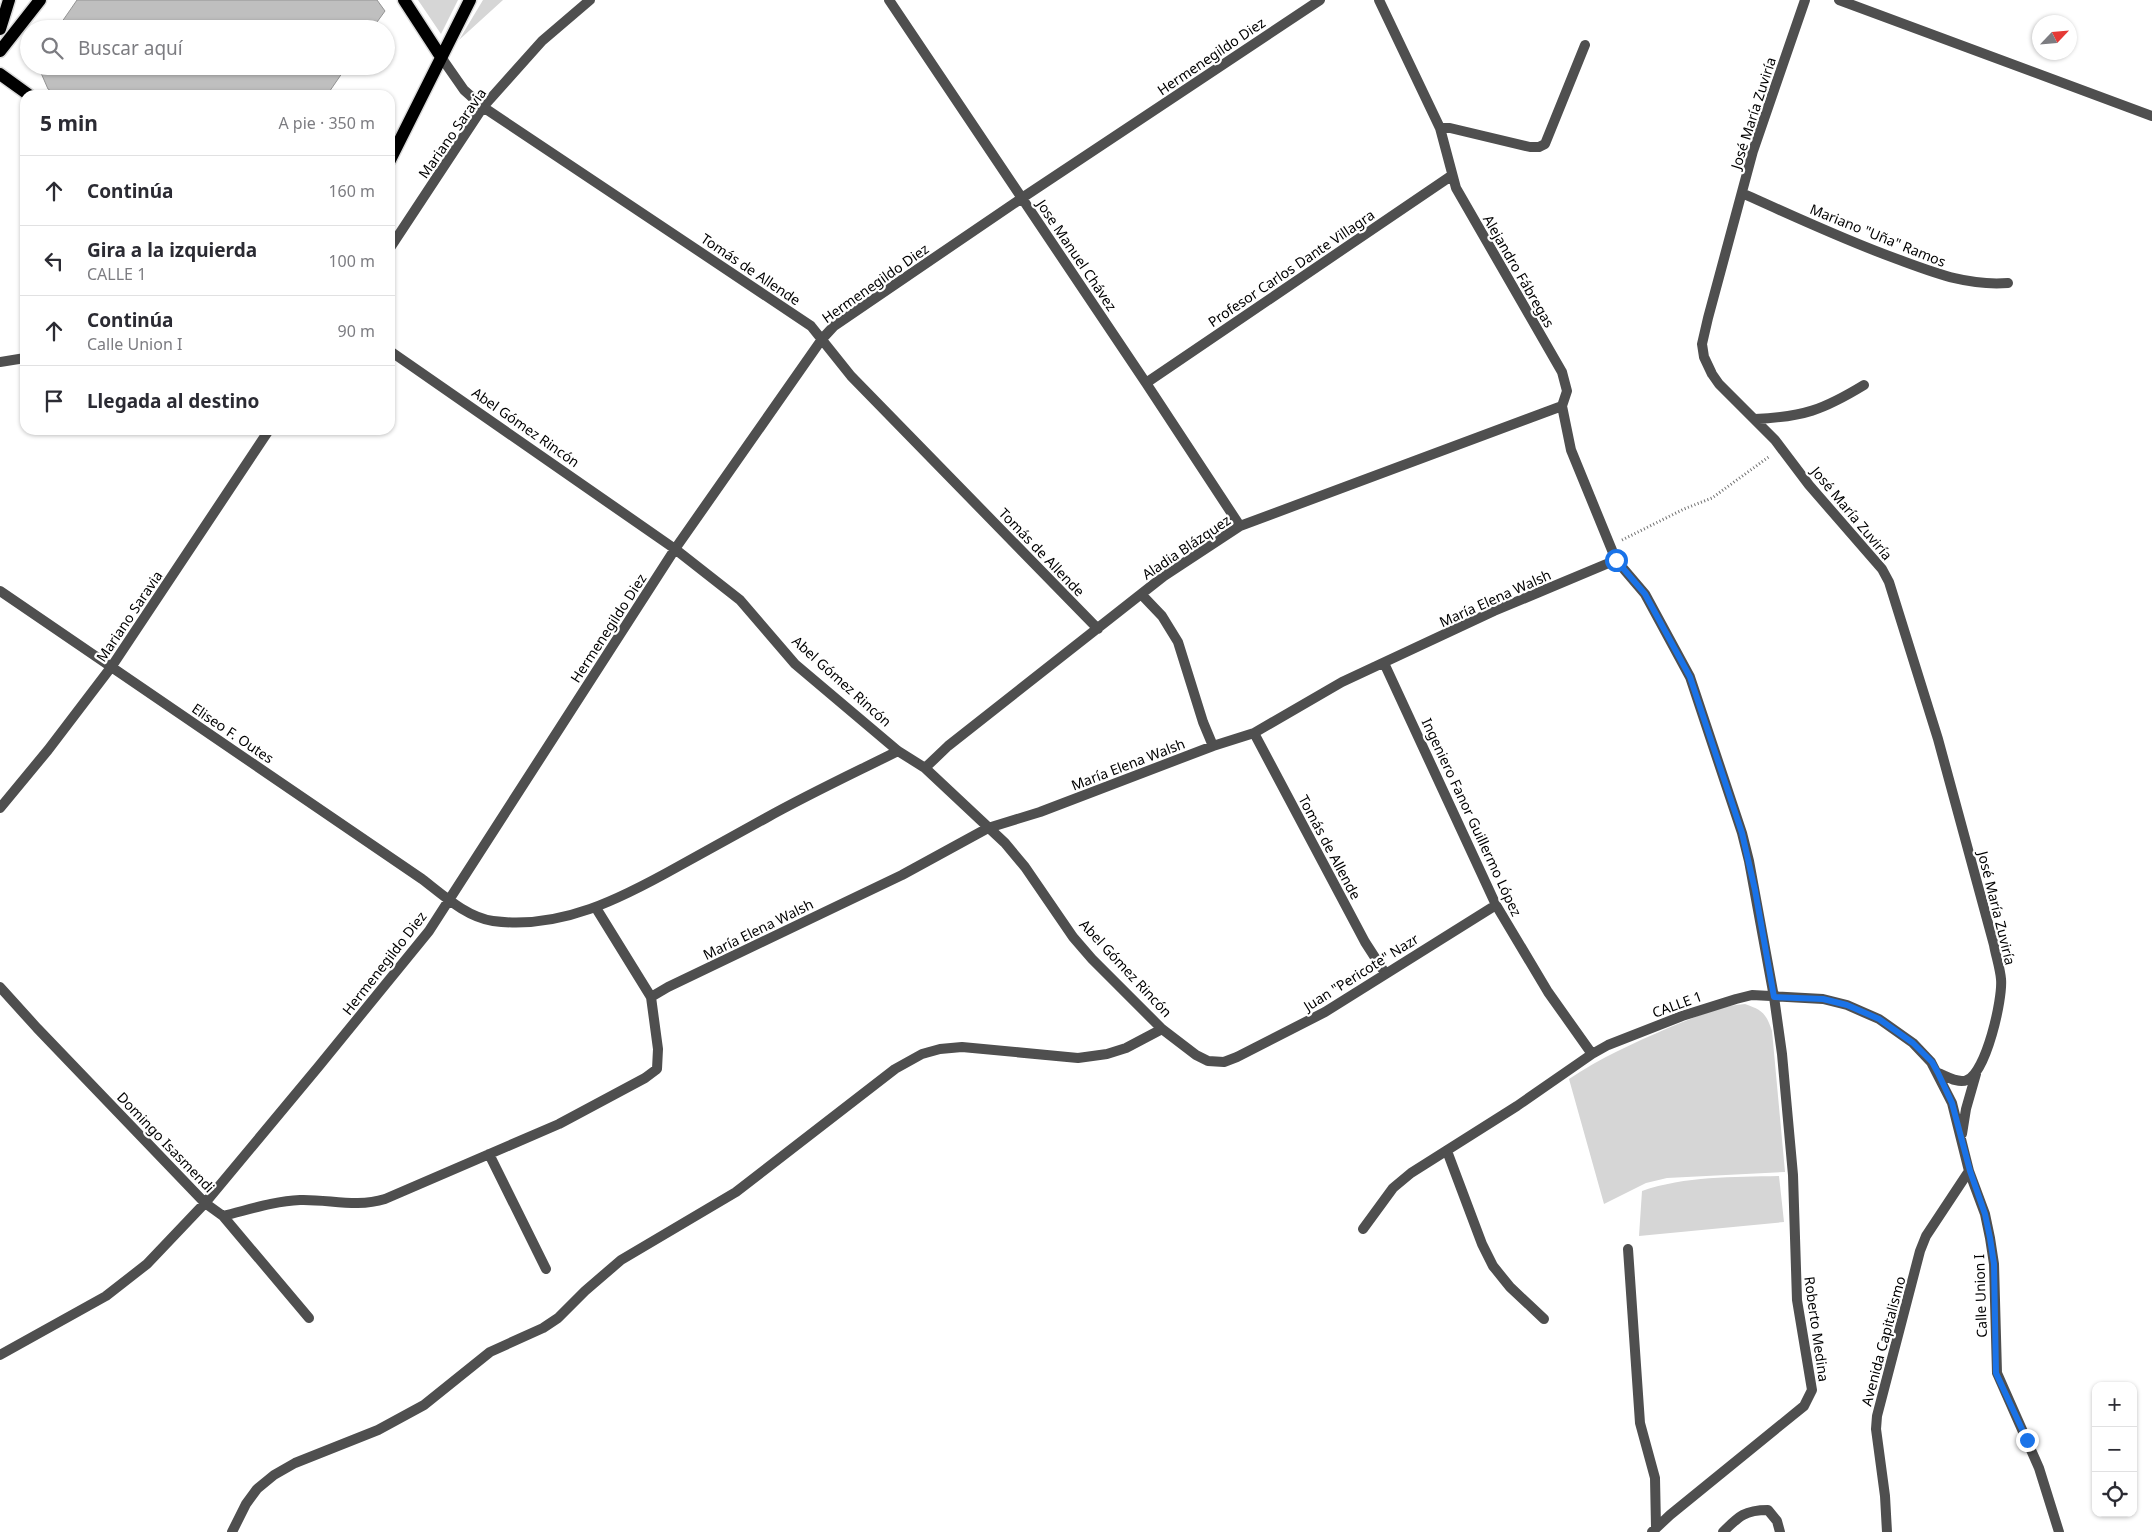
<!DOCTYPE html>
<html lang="es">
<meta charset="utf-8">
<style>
:root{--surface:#fff;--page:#f7f7f7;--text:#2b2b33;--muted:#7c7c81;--line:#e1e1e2}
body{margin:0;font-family:"Noto Sans",sans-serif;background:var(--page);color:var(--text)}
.controls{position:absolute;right:15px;bottom:15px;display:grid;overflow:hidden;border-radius:10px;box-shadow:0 1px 4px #0004}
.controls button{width:45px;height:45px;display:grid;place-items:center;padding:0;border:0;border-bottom:1px solid var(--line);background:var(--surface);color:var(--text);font:25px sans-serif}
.compass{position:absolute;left:2032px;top:15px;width:45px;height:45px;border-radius:50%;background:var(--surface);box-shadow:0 1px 4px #0004;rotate:64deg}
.stop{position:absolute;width:15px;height:15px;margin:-11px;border:4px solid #1a73e8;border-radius:50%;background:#fff}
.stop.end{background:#1a73e8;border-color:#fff;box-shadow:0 1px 5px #0008}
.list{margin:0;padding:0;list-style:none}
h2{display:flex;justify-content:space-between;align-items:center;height:65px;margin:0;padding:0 20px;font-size:21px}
h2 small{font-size:16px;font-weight:400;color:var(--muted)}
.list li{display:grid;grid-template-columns:32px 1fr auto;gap:15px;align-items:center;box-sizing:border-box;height:70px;padding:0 20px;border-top:1px solid var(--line)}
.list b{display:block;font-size:19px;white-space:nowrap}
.list p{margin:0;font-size:16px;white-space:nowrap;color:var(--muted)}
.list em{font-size:16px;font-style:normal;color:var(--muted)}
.icon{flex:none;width:28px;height:28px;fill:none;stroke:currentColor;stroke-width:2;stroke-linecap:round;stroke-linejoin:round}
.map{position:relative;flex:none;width:2152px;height:1532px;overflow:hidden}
.search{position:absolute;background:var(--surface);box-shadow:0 1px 4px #0004;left:20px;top:20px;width:375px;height:55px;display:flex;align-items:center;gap:12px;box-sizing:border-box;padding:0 18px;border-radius:28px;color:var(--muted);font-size:19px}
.panel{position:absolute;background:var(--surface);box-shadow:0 1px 4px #0004;left:20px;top:90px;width:375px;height:345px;border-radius:15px}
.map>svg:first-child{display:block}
</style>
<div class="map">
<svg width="2152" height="1532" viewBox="0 0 2152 1532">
<rect width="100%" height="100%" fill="#fff"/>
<path fill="#d6d6d6" d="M418 0H458L441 34Z
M483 0H503L459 40Z
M1745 1004C1762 1010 1766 1013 1772 1031L1785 1172 1667 1178 1646 1183 1604 1204 1569 1079C1600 1058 1634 1043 1668 1028 1693 1018 1718 1006 1745 1004Z
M1779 1176 1784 1222 1639 1236 1642 1191C1685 1176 1733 1177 1779 1176Z"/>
<path fill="#bfbfbf" stroke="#939393" d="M77 0H377L385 11 372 29H57Z
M38 66H347L327 95H57L48 89Z"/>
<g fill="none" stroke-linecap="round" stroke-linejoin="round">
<defs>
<path id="primary" d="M404 0 441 57
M0 29 9 0
M0 51 40 0
M0 74 29 95
M390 160 470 0"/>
</defs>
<use href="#primary" stroke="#dbdbdb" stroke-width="15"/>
<path stroke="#717171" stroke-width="3" stroke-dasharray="1 2.5" stroke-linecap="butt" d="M1622 540 1684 509 1712 498 1770 456"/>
<path stroke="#4f4f4f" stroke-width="10" d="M0 362 25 358"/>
<path stroke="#4f4f4f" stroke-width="10" d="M889 0 1146 383 1240 526
M1379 0 1440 128 1456 188 1562 372 1567 391 1562 406 1571 450 1616 560 1645 594 1690 677 1742 833 1749 861 1774 997 1782 1054 1793 1175 1797 1300 1812 1390 1804 1406 1670 1515 1652 1532
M1805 0 1753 151 1708 318 1702 344 1704 357 1712 374 1719 384 1775 440 1809 485 1882 569 1889 582 1938 739 1994 945C1996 956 2000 968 2001 979 2003 999 1986 1073 1967 1080 1958 1084 1946 1076 1938 1073
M1839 0 2152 116
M441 57 464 90 483 107 811 326 851 376 1098 629
M1440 128H1450L1530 147H1539L1545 144 1585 45
M1742 193C1793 216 1844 240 1897 259 1935 273 1967 286 2008 283
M390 248 483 107 542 41 590 0
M390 351 675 549 740 600 795 664 898 751 925 768 1005 843 1025 867 1073 937 1092 959 1162 1029 1196 1055 1208 1061 1224 1062 1237 1057 1325 1012 1496 905
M1146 383 1451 176
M1755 419C1803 417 1823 410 1864 385
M0 591 422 879C443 895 466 917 493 921 561 930 622 898 679 866 708 850 737 834 766 818 809 794 854 773 898 751
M1141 594 1162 616 1178 642 1203 722 1213 746
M1384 663 1496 905 1548 992 1592 1054
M1254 733 1365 942 1385 973
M925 768 948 746 1164 576 1240 526 1562 406
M0 808 48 750 112 666 269 430
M0 987 37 1028 205 1203 223 1216 309 1318
M651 997 668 987 902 875 988 828 1040 812 1213 746 1254 733 1342 682 1494 611 1616 560
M1962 1134 1966 1109 1976 1074
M1447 1151 1482 1244 1493 1266 1510 1287 1544 1319
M489 1154 546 1269
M223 1216C248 1210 274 1201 300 1200 329 1199 356 1208 385 1199L559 1124 645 1078 657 1069 658 1049 651 997 596 908
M1363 1229 1393 1188 1411 1173 1517 1106 1592 1054 1608 1045 1682 1016 1736 999 1752 995 1823 999 1847 1005 1879 1019 1913 1043 1931 1062 1952 1103 1969 1171 1985 1214 1990 1238 1994 1264 1997 1373 2039 1468 2059 1532
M1628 1249 1640 1423 1655 1478 1656 1527
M0 1355 106 1296 147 1264 205 1203 319 1066 429 931 675 549 822 339 834 326 1022 198 1320 0
M232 1532 246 1504 257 1489 274 1475 295 1463 378 1430 424 1405 490 1352 543 1328 558 1318 585 1291 621 1260 736 1192 895 1069 922 1054 940 1049 962 1047 1078 1058 1107 1054 1126 1048 1162 1029
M1723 1532C1739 1516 1745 1510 1768 1510L1777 1521 1780 1532
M1887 1532 1885 1496 1876 1429 1877 1416 1920 1251 1926 1236 1969 1171"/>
<use href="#primary" stroke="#000" stroke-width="12"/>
</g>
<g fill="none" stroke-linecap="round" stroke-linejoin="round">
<path stroke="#1a73e8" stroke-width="6" d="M1616 560 1645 594 1690 677 1742 833 1755 890 1774 997 1823 999 1847 1005 1879 1019 1913 1043 1932 1062 1938 1073 1952 1103 1970 1171 1985 1214 1990 1238 1994 1264 1996 1373 2027 1440"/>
</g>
<g text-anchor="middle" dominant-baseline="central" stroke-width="4.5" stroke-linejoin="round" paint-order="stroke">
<g font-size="14" fill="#000" stroke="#fff">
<text transform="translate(1211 56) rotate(-34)">Hermenegildo Diez</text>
<text transform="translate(1753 113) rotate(-72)">José María Zuviría</text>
<text transform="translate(452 133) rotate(-55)">Mariano Saravia</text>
<text transform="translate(1878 235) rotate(22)">Mariano "Uña" Ramos</text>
<text transform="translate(1077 255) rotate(56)">Jose Manuel Chávez</text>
<text transform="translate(1291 268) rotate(-34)">Profesor Carlos Dante Villagra</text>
<text transform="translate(751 269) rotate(34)">Tomás de Allende</text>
<text transform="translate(1519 271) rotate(60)">Alejandro Fábregas</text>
<text transform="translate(875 283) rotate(-35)">Hermenegildo Diez</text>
<text transform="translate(526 427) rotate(35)">Abel Gómez Rincón</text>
<text transform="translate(1852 513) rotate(50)">José María Zuviría</text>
<text transform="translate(1186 547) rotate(-34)">Aladia Blázquez</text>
<text transform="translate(1042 552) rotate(46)">Tomás de Allende</text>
<text transform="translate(1495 598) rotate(-24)">María Elena Walsh</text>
<text transform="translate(129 616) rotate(-56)">Mariano Saravia</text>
<text transform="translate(608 628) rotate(-57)">Hermenegildo Diez</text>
<text transform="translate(842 681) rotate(42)">Abel Gómez Rincón</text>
<text transform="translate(233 733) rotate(34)">Eliseo F. Outes</text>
<text transform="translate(1128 764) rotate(-21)">María Elena Walsh</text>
<text transform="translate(1472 817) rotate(65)">Ingeniero Fanor Guillermo López</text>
<text transform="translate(1330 847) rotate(62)">Tomás de Allende</text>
<text transform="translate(1997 908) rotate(76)">José María Zuviría</text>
<text transform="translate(758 929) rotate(-26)">María Elena Walsh</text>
<text transform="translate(384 963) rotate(-52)">Hermenegildo Diez</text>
<text transform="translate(1126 968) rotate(47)">Abel Gómez Rincón</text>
<text transform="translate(1361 972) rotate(-32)">Juan "Pericote" Nazr</text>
<text transform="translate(1677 1004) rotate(-20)">CALLE 1</text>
<text transform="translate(166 1142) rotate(46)">Domingo Isasmendi</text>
<text transform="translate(1980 1296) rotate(-92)">Calle Union I</text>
<text transform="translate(1817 1329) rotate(82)">Roberto Medina</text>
<text transform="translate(1883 1341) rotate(-75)">Avenida Capitalismo</text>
</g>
</g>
</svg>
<div class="controls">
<button>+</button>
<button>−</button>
<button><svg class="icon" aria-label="locate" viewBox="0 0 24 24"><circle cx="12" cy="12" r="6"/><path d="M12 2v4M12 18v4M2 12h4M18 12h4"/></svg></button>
</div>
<svg class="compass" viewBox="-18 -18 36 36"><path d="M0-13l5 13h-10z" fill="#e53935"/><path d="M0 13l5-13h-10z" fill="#7c7c81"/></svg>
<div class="stop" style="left:1616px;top:560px"></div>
<div class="stop end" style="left:2027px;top:1440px"></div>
<div class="search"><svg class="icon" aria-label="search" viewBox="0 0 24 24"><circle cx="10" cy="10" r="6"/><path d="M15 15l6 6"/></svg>Buscar aquí</div>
<section class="panel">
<h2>5 min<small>A pie · 350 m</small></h2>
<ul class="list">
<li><svg class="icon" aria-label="ahead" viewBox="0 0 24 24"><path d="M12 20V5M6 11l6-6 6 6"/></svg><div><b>Continúa</b></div><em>160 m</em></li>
<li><svg class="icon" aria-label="left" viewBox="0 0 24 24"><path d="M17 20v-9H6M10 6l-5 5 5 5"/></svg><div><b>Gira a la izquierda</b><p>CALLE 1</p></div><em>100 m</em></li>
<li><svg class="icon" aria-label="ahead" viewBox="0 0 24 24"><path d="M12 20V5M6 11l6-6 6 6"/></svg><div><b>Continúa</b><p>Calle Union I</p></div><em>90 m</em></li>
<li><svg class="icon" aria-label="arrive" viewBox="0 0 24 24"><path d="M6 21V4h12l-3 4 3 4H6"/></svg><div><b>Llegada al destino</b></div></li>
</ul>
</section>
</div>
